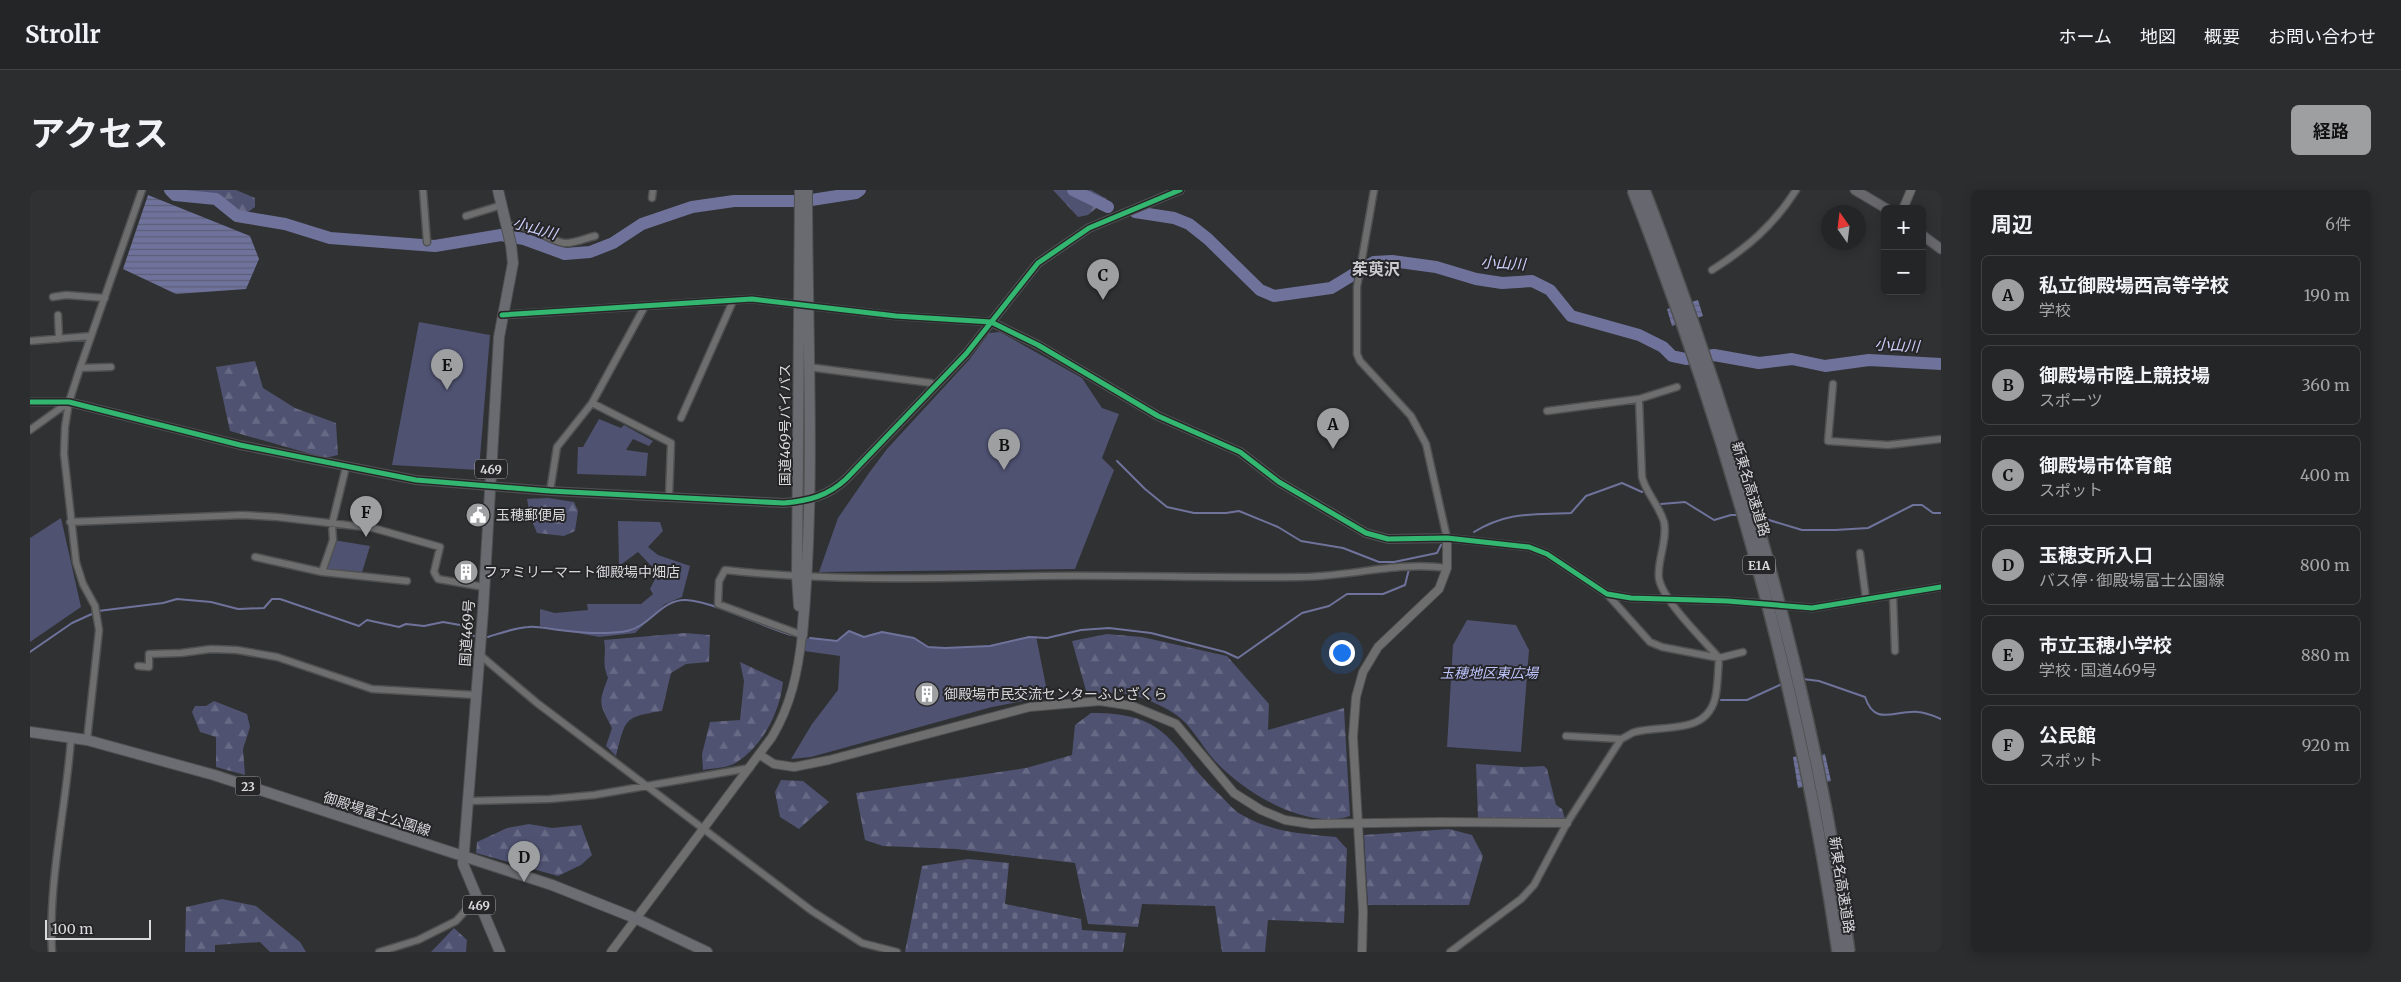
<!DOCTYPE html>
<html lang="ja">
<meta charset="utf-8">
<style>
:root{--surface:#242526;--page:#2c2d2e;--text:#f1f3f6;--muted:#a3a5a7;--line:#414243;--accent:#9e9fa1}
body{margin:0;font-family:Merriweather,"Noto Sans JP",serif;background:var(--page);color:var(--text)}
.controls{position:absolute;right:15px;top:15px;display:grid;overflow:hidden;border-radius:8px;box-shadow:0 2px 12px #0003}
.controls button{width:45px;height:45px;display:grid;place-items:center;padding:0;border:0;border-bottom:1px solid var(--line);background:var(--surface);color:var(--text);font:25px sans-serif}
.compass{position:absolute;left:1791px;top:15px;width:45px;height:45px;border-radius:50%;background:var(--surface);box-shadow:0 2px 12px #0003;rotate:346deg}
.scale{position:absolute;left:15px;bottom:12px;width:106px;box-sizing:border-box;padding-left:5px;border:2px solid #dadadd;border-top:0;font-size:14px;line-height:18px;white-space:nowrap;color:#dadadd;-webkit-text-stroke:4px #262629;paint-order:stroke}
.you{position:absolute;left:1311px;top:462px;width:18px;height:18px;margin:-12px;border:4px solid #fff;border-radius:50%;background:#1a73e8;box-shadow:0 0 0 8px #1a73e833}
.badge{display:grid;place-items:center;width:32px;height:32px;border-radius:50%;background:var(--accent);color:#111;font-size:16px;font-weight:700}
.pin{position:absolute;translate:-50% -41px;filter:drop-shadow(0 1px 2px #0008)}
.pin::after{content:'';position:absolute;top:26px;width:18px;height:15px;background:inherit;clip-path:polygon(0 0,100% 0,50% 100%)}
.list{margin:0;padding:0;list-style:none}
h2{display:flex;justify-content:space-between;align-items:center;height:65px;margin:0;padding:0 20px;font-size:21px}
h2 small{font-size:16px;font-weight:400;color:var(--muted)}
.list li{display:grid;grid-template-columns:32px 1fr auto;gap:15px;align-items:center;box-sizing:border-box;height:80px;margin:0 10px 10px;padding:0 10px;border:1px solid var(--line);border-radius:8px}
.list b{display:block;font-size:19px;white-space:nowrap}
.list p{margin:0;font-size:16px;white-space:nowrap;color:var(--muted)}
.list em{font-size:16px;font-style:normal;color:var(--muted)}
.map{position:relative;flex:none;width:1911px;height:762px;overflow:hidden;border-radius:8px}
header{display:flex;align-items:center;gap:30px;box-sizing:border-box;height:70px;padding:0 25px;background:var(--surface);border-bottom:1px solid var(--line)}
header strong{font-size:24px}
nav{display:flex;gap:28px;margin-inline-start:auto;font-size:18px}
.intro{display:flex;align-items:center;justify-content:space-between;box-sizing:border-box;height:120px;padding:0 30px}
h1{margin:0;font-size:35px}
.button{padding:12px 22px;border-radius:8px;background:var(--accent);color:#111;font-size:18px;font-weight:700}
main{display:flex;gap:30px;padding:0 30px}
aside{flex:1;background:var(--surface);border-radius:8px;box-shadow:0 2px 12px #0003}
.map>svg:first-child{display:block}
</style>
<header>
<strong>Strollr</strong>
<nav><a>ホーム</a><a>地図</a><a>概要</a><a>お問い合わせ</a></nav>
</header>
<div class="intro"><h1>アクセス</h1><a class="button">経路</a></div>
<main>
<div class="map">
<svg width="1911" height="762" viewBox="0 0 1911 762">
<defs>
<pattern id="forest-firs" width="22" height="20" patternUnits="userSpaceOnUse" patternTransform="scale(1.25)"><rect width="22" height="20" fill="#4f5271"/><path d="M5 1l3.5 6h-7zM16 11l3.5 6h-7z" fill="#686a85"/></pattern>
<pattern id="cemetery-stones" width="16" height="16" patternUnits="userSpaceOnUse" patternTransform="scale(1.25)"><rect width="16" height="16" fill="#4f5271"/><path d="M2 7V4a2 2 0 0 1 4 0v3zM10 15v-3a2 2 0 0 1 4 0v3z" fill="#686a85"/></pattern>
<pattern id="water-rules" width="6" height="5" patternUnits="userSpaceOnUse" patternTransform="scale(1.25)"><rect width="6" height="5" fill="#6f739c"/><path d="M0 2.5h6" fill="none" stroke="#5d5f78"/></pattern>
</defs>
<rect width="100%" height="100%" fill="#303132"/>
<path fill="#4f5271" d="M389 132 460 145 449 280 362 275Z
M970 142 1052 188 1072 218 1089 224 1072 268 1084 280 1045 379 789 382 808 328 839 283 857 259 939 170 959 143Z
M569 229 591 238 594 235 623 251 619 256 603 249 596 260 618 263 616 286 547 284 548 257H553Z
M31 328 51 417 0 452V348Z
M588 331 630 332 633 341 618 357 628 365 660 376 652 407 635 414 605 443 569 447 510 436V419L525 423 558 420 557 414H611L623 404 620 399 628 383 608 362 589 376Z
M303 350 340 356 331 386 292 382Z
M1437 430 1486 435 1499 460 1491 562 1417 557 1423 455Z
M819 441 835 447 852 442 884 448 898 457 915 458 950 457 1006 446 1018 506 962 517 781 567 761 569 782 534 808 500 810 466 774 461 775 448 807 451Z"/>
<path fill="url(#forest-firs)" d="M150 0H206L225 8V17L215 24 183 5H153Z
M1023 0H1061L1077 9 1058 25 1048 27Z
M225 171 233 198 265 218 306 233 308 265 295 268 200 241 186 177Z
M518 308 544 312 548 321 545 341 534 346 507 343 500 326 497 309Z
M655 443 680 445 679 472 656 474 641 483 632 521C593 527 596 529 586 566L576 556 582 538C569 513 568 514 578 488 571 470 577 467 574 450Z
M1077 444 1112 447 1197 466 1239 514 1238 540 1314 518 1320 626C1278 641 1215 603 1187 573 1173 559 1162 535 1145 524 1135 517 1115 508 1103 505 1089 502 1071 504 1057 504L1042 451Z
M710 472 753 492C750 521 733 556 707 572 699 578 683 578 673 580L672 564 680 532 710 530 714 491Z
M184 511 217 524 220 537 213 559 215 585 186 577V547L170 542 162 522 165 516H176Z
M1061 523C1143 522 1140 560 1191 606 1198 613 1205 622 1214 626 1242 642 1274 644 1306 647L1317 659 1314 733 1238 730 1235 762H1192L1185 716 1112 714 1108 737 1058 734 1045 673 926 659 853 656 835 650 826 603 996 578 1042 565 1045 535Z
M1446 574 1493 577 1514 576 1517 579 1526 615 1532 619 1535 629 1448 628Z
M751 590 773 591 799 612 769 639 750 627 745 602Z
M499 634 522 638 551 635 562 665 551 675 528 686 446 663 447 652 477 638Z
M1419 639 1442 645 1453 666 1439 715H1338L1334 645Z
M192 709 226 716 270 752 276 762H240L230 752 185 755V762H155L156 717Z
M424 738 437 750 436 762H401Z"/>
<path fill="url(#cemetery-stones)" d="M938 669 979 673 975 714 1051 729 1052 740 1096 743 1093 762H875L892 676Z"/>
<path fill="url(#water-rules)" d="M118 5 220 46 229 69 216 99 146 104 93 79Z
M1668 110 1673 126 1642 136 1637 119Z
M1788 562 1789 566 1795 564 1801 591 1768 598 1763 567Z"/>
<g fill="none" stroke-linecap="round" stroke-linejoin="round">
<path stroke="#6f739c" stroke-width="2" d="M1087 271 1115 299 1137 317 1164 323H1196L1209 321 1248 337 1271 351 1313 358 1349 372H1364L1407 363 1411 355
M1631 314 1655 312 1684 330 1701 325H1710
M1729 327 1772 340H1805L1838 338 1883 315H1892L1903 323H1911
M1444 342C1478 321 1503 325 1541 323L1556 306 1592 293 1612 302
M68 421 133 413 147 409 181 412 208 419 234 418 242 409H250L329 436 337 430 369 437 376 434 394 436 413 432 430 435 444 446
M458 447C471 443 484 438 498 437 508 436 519 439 529 440 551 443 574 445 597 441 621 436 631 409 656 410 685 412 731 436 761 445
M780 448 807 451 819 441 834 447 852 442 884 448 898 457 915 458 960 456 999 447 1017 448 1051 440 1079 438 1121 443 1195 462 1208 468 1272 423 1299 416 1317 404H1353L1375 395 1379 379
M0 462 42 433 64 423
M1773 489 1789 491 1835 507C1845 537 1864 520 1888 522 1895 522 1904 526 1911 529
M1691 510H1717L1752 494"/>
<path stroke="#6f739c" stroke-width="12" d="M140 0 145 5 186 9 207 26 255 34 300 48 405 56 471 45 494 49 535 64 560 62 583 53 612 34 662 17 704 11H775L826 3 830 0
M1043 0 1078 17
M1105 22 1144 28 1159 34 1178 49 1230 100 1244 106 1301 98 1344 72 1362 71 1406 77 1446 89 1472 93 1502 91 1520 100 1541 126 1609 145 1633 157 1642 166 1656 169 1684 165 1729 173 1762 169 1795 176 1839 170 1911 174"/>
<defs>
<path id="minor" d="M393 0 397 52
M1344 0 1327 97V164L1330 171 1381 226 1396 254 1417 348 1499 357 1517 364 1577 404 1601 408 1697 411 1738 414
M622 8 623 0
M436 26 472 15
M477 37C504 32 512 49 534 53 543 54 556 48 565 46
M1682 80C1717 58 1744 35 1766 0
M23 107 36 105 75 108
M28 125 29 149
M472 125 722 109 866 126 961 132
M0 151 61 146
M778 177 901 193 905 196
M50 178 81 177
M1803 194 1798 251 1858 255 1911 249
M0 212H39
M562 213 641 253 639 307
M1517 221 1609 209
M651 228 703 111
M0 240 39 212
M520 301 527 257 562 213 615 116
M40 332 213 325 247 327 343 338 410 357 404 382 408 389 454 397
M1830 363 1836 409
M225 367 292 382 377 391
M292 382 303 350 302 334 316 277
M1577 404 1620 452 1632 457 1689 468 1713 462
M1863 405 1865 461
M1748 415 1782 418 1911 397
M772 445 688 414 689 391 695 380C801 392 907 388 1013 386 1099 385 1184 388 1270 387 1319 387 1368 371 1417 378
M450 465 507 513 782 721 832 753 867 762
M108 476 119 477V464L151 463 181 459 207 460 247 467 342 499 446 505
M1536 546 1591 549
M57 550 69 440 65 416 53 394 46 372 34 264 35 237 39 212 50 178 112 0
M438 611 520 609 564 605 720 578
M22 762C18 691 36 619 41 548
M349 762 388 750 426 731 446 709
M1420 762 1491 709 1504 695 1537 633 1591 549C1596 547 1601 543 1605 542 1635 534 1679 546 1686 504 1688 492 1688 480 1689 468 1673 449 1634 412 1629 389 1626 374 1638 350 1634 332 1629 315 1616 303 1612 287L1609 209 1647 197"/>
<path id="tertiary" d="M1873 19 1881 0
M961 132 1008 155 1128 226 1210 262 1249 292 1336 343 1358 349 1417 348V378L1409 399 1348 457 1333 482 1326 507 1323 547 1333 721 1332 762
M39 212 210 255 386 290 520 301 754 313C778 311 798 306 816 289L936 164 1008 73 1059 38 1150 0
M730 565 744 574 764 577 799 570 1000 517 1070 511 1102 516 1146 534 1204 603 1231 620 1255 630 1281 634 1410 632 1537 633
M581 762 742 547C761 515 768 482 772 445"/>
<path id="secondary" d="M1825 0 1857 19
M1892 45 1911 59"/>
<path id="primary" d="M0 542 57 550 184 585 522 695 605 728 677 762"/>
<path id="trunk" d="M468 0 481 55 483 73 469 147 453 421 433 674 470 762
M769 416 767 386 770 0
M772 445C786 298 777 148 777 0"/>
</defs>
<use href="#minor" stroke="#4f5051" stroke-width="9"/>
<use href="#tertiary" stroke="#4f5051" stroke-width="10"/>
<use href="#secondary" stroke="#4f5051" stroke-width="11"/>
<use href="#primary" stroke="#4f5051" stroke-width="12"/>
<use href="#trunk" stroke="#4f5051" stroke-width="12"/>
<use href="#minor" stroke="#6e6e6f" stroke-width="6"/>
<use href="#tertiary" stroke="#6e6e6f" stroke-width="8"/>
<use href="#secondary" stroke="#68686c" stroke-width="9"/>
<use href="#primary" stroke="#6c6d73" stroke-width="10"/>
<use href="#trunk" stroke="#6a6a71" stroke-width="10"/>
<defs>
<path id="motorway-bridge" d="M1603 0C1699 246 1770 500 1808 762
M1614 0C1709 246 1784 500 1819 762"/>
</defs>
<use href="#motorway-bridge" stroke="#4f5051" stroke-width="14" stroke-linecap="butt"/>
<use href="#motorway-bridge" stroke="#67686f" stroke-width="11"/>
<defs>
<path id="cycleway" d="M472 125 722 109 866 126 961 132 1008 155 1128 226 1210 262 1249 292 1336 343 1358 349 1417 348 1499 357 1517 364 1577 404 1601 408 1697 411 1782 418 1911 397
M0 212H39L210 255 386 290 520 301 754 313C778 311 798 306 816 289L936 164 1008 73 1059 38 1150 0"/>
</defs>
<use href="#cycleway" stroke="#262629" stroke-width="8"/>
<use href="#cycleway" stroke="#33b770" stroke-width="5"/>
</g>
<defs>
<symbol id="civic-disc" viewBox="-11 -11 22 22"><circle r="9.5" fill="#9e9fa1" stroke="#262629"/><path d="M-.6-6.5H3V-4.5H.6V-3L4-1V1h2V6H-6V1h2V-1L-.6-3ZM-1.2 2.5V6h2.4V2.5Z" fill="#fff"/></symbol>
<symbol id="building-disc" viewBox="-11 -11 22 22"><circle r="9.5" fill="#9e9fa1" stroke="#262629"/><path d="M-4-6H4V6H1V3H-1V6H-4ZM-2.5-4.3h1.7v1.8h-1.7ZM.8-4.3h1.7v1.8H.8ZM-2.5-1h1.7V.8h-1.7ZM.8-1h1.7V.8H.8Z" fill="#fff"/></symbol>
</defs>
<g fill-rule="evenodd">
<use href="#civic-disc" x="434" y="311" width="28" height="28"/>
<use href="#building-disc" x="422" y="368" width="28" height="28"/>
<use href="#building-disc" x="883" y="490" width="28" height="28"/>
</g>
<g text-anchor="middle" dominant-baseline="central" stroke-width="4" stroke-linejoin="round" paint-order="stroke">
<g fill="#262629" stroke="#a4a4a7" stroke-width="1">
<rect x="445" y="269.5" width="32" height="19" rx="4"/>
<rect x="1713" y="365.5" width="32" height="19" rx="4"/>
<rect x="205.5" y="586.5" width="25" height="19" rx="4"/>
<rect x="433" y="705.5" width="32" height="19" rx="4"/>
</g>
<g font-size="12" font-weight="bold" fill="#dadadd">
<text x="461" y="279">469</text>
<text x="1729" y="375">E1A</text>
<text x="218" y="596">23</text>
<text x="449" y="715">469</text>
</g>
<g font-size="14" fill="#dadadd" stroke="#262629">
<text transform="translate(755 235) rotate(-90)">国道469号バイパス</text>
<text transform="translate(1721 299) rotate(73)">新東名高速道路</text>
<text transform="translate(437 443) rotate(-86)">国道469号</text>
<text transform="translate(347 624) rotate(18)">御殿場富士公園線</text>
<text transform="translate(1812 695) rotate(81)">新東名高速道路</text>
</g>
<g font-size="14" fill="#dadadd" stroke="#262629" text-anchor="start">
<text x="466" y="325">玉穂郵便局</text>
<text x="454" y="382">ファミリーマート御殿場中畑店</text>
<text x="914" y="504">御殿場市民交流センターふじざくら</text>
</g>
<g font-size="14" font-style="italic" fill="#bec4fc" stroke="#262629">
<text x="1459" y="483">玉穂地区東広場</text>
</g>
<g font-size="15" font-style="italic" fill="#cdd1fc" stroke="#262629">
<text transform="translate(505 38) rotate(16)">小山川</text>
<text transform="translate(1473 73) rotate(3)">小山川</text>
<text transform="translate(1867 155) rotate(3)">小山川</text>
</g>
<g font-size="16" font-weight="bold" fill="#cacacf" stroke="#262629">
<text x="1346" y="79">茱萸沢</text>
</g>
</g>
</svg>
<div class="controls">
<button>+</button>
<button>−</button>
</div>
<svg class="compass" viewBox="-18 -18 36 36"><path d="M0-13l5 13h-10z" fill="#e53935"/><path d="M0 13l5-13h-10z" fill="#a3a5a7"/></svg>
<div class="scale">100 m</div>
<div class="you"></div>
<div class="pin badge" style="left:1303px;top:259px">A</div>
<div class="pin badge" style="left:974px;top:280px">B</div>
<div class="pin badge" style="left:1073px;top:110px">C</div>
<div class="pin badge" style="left:494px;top:692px">D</div>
<div class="pin badge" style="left:417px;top:200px">E</div>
<div class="pin badge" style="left:336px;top:347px">F</div>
</div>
<aside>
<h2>周辺<small>6件</small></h2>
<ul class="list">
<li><span class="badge">A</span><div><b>私立御殿場西高等学校</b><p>学校</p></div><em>190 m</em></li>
<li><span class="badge">B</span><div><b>御殿場市陸上競技場</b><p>スポーツ</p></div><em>360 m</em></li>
<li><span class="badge">C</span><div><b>御殿場市体育館</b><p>スポット</p></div><em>400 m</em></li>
<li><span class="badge">D</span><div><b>玉穂支所入口</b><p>バス停 · 御殿場富士公園線</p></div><em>800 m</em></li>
<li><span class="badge">E</span><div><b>市立玉穂小学校</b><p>学校 · 国道469号</p></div><em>880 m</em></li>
<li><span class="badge">F</span><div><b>公民館</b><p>スポット</p></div><em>920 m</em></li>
</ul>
</aside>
</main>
